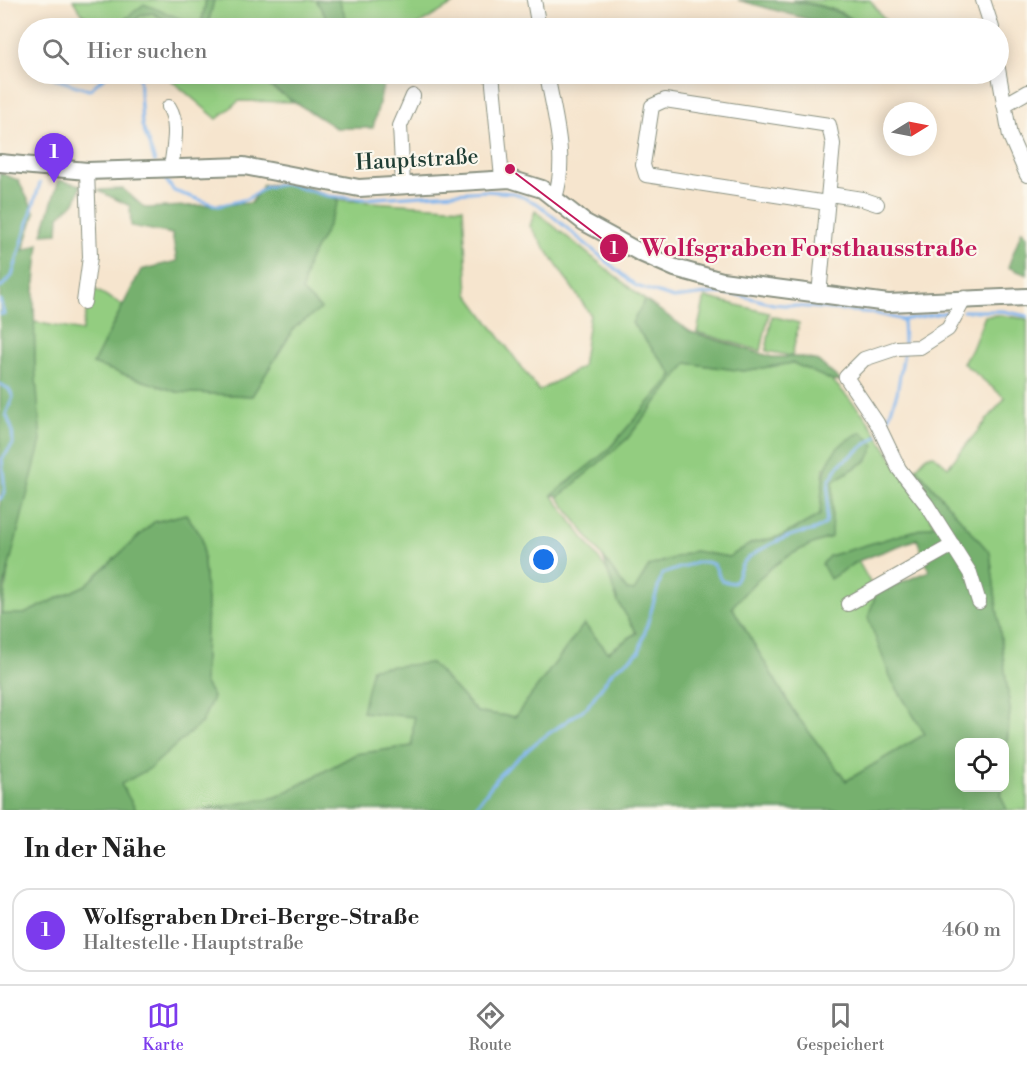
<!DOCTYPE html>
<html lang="de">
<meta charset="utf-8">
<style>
:root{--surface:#fff;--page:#f2f2f2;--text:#222;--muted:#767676;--line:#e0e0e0;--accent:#7c3aed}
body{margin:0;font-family:"Libre Bodoni",serif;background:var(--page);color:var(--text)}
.controls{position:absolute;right:18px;bottom:18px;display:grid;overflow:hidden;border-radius:12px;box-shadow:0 3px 15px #0003}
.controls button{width:54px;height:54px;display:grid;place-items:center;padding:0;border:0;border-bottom:2px solid var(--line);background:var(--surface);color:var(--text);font:30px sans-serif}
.compass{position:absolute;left:883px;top:102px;width:54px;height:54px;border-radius:50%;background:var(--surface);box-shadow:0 3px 15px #0003;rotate:80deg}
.you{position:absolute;left:544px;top:560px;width:21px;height:21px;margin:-15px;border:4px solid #fff;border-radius:50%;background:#1a73e8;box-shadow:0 0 0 9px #1a73e833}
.badge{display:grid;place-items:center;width:39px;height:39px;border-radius:50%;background:var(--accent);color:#fff;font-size:20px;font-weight:700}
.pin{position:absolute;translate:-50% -50px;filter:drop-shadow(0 2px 3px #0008)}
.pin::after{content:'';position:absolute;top:32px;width:21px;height:18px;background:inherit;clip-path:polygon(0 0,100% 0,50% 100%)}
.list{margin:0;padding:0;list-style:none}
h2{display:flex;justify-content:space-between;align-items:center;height:78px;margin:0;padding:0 24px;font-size:26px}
h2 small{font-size:20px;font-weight:400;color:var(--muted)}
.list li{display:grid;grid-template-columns:39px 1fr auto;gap:18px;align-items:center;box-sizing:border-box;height:84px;margin:0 12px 12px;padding:0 12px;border:2px solid var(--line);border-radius:18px}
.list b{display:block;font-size:22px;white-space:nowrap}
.list p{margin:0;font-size:20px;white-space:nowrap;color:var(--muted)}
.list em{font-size:20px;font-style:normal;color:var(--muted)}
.icon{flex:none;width:33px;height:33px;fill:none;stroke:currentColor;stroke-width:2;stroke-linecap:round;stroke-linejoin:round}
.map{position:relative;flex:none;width:1027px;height:810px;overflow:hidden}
.search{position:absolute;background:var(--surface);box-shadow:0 3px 15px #0003;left:18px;right:18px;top:18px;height:66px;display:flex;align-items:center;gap:15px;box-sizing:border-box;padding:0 21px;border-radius:33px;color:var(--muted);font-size:22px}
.sheet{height:174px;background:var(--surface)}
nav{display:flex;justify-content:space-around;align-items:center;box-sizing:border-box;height:84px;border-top:2px solid var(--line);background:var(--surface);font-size:16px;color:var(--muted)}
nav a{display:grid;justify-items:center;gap:3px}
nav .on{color:var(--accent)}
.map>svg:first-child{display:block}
</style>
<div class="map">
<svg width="1027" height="810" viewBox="0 0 1027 810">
<rect width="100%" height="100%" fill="#fbf7ec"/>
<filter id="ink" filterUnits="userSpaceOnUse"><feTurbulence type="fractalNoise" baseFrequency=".0167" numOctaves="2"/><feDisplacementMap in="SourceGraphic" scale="12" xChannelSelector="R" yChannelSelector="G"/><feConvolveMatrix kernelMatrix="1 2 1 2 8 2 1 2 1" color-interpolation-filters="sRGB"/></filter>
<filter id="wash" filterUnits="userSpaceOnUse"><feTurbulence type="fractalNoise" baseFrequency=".008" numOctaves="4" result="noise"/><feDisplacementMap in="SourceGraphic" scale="24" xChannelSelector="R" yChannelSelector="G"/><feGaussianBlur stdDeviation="1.35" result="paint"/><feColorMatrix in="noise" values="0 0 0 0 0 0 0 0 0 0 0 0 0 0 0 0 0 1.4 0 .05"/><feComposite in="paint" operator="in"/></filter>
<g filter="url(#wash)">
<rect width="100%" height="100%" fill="#f6e5ce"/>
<path fill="#93cd80" stroke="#59855a" stroke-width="1.5" d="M73 0H206L202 20 196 26 144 5 115 27 118 28C96 28 83 19 73 0Z
M214 0H316L331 26 346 20 339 0H460L413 28H207Z
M792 0H870L891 28H863C845 9 818 4 792 0Z
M153 13 178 28H128L141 15Z
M164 74H250L295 102 239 101 217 119Z
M339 200 463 208 468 294 539 391 582 367 590 314 530 226 535 211 645 300 632 323 673 375 607 451 552 495 607 570 618 602 637 632 608 652 584 624 515 717 477 712 431 663 414 717 412 746 356 754 277 797 200 810H136L120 784 149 769 202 722 213 697 204 682 207 603 202 537 186 514 154 522 86 585 24 614 2 615 35 364 34 322 82 331 92 288 123 305 93 364 177 392 252 396 295 327 321 309 302 291 308 262 325 232Z
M705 297 769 313 761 351 697 332Z
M1000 315 1027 319V810H1007L1001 796 1002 788H1004L1010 710 990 553 916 468 927 456 934 455 948 467 1005 398 963 363 972 349 985 316Z
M772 316 799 323 792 356 766 351Z
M687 363 743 371 793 363 833 381 865 416 935 525 829 556 830 578 858 561 876 593 891 679 925 734 846 781 794 712 732 607C764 570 784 553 831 537L833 481 868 460 824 468 820 515 782 536 752 543 729 557 694 551 634 591 627 590 558 497 627 439Z"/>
<path fill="#76b06e" stroke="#4a7651" stroke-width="1.5" d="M206 0H214L207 28H178L153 13 141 15 128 28 115 27 144 4 196 25 202 20Z
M316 0H339L347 20 331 26Z
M738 0C780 0 833 0 863 28H840Z
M250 74 327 77 330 74H386L373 128H336Z
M0 173 18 180 35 213 23 251 39 244 34 292 35 364 41 441 4 586 2 614H24L86 585 154 522 186 514 202 537 207 603 204 682 213 697 202 722 149 769 121 784 136 810H0Z
M59 180 81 185 76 201 59 216 58 233 42 234Z
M296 183 339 200 325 232 308 262 302 291 321 309 295 327 252 396 177 392 93 364 141 270 177 261 172 234 131 226 130 206 97 190 123 189 145 208 251 203 263 185Z
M1022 230 1027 236V275L1008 267Z
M645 300 691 332 772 357H801L818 361 841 381H833L793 363 743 371 687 363 627 439 560 496 552 495 607 451 673 375 632 323Z
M862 432 875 445 868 460 833 481 831 537C784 553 764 570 732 607L794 712 846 781 925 734 891 679 868 618 876 593 929 571 917 539 858 561 830 579 822 564 829 556 944 522 908 477 916 468 990 553 1010 710 1005 760 1004 742H960V788H1002L1001 796 1007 810H200L277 797 356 754 412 746 414 717 362 712 372 668 431 663 477 712 515 717 584 624 608 652 637 633 618 602 603 557 627 590 634 591 649 566 694 551 729 557 752 543 782 536 820 515C823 476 822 449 862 432Z"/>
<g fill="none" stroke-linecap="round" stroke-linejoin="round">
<path stroke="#7fb5ee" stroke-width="3" d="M139 74 142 125 155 162
M55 79 89 90 108 74
M163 176 174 191 218 206 247 199 266 187 286 184 328 196 361 199 485 191 514 193 538 204 636 286 674 298 715 293 739 295 773 304 874 313 903 320 953 311
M0 288 12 276 40 183
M0 300 4 314H0
M963 311H1003L1027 316
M903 320 904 343
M0 384 9 389 13 397 6 414 12 429 13 444 2 459 5 493 0 499
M885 427 897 393 904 352
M473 810 501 773 538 741 587 707 613 671 639 652 662 574C675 571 708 553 716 568 719 573 718 577 722 581L734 583C739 576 739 568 744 562 754 551 786 536 800 533 812 531 816 531 826 523L829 481 840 464 877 436"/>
</g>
</g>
<g filter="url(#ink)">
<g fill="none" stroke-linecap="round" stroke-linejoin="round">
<defs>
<path id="minor" d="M534 0 539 28
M983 0 992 28
M998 69 1010 136 1027 175
M492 74 502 178
M547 74C554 114 568 158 555 198
M1004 105 1027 92
M169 107C180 125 173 149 171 169
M403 185 400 126 413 96
M830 194 862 199 877 204
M819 295 833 144 829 125 665 100 652 106 643 165 646 175 827 203
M965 298 948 329 920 347 897 348 864 359 846 377 877 423 899 469 927 505 970 573 979 602
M84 302 90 257 87 171
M848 604 953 545"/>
<path id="major" d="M0 163 87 171 244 166 359 188 510 179 542 189 584 222 641 253 675 268 722 281 888 303 1027 297"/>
</defs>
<use href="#minor" stroke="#8a9181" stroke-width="16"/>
<use href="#major" stroke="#8a9181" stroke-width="20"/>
<use href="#minor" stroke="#fff" stroke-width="14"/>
<use href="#major" stroke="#fff" stroke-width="16"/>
</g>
</g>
<g text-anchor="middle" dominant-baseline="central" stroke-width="4.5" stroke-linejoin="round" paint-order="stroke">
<g font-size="22" fill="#1f3d34" stroke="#fbf7ec">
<text transform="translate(417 160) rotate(-3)">Hauptstraße</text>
</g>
</g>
<path fill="none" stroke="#c2185b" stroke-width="2" d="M510 169L614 248"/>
<g fill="#c2185b" stroke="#fbf7ec" stroke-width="2">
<circle cx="510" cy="169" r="6"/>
<circle cx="614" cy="248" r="15"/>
</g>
<g font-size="18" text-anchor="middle" font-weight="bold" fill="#fff">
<text x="614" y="254">1</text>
</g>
<g font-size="24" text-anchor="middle" font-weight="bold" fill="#c2185b" stroke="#fbf7ec" stroke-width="4.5" stroke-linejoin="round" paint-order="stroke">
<text x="809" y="256">Wolfsgraben Forsthausstraße</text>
</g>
</svg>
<div class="controls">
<button><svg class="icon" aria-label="locate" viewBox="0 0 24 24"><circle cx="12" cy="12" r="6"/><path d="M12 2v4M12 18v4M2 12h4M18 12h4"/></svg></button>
</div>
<svg class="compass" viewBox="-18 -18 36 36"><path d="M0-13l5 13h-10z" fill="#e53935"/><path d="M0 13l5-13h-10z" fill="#767676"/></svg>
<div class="you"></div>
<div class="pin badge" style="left:54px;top:183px">1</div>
<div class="search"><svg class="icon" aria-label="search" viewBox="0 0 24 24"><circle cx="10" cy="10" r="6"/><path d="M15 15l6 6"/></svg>Hier suchen</div>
</div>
<section class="sheet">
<h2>In der Nähe<small></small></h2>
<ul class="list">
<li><span class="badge">1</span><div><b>Wolfsgraben Drei-Berge-Straße</b><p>Haltestelle · Hauptstraße</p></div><em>460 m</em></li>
</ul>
</section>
<nav>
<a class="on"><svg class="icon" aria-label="map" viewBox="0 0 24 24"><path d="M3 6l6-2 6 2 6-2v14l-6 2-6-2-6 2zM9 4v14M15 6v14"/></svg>Karte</a>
<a><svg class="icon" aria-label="directions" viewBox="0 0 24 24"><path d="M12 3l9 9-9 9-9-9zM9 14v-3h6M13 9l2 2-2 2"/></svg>Route</a>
<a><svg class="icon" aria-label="saved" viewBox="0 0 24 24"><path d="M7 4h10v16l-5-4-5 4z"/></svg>Gespeichert</a>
</nav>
